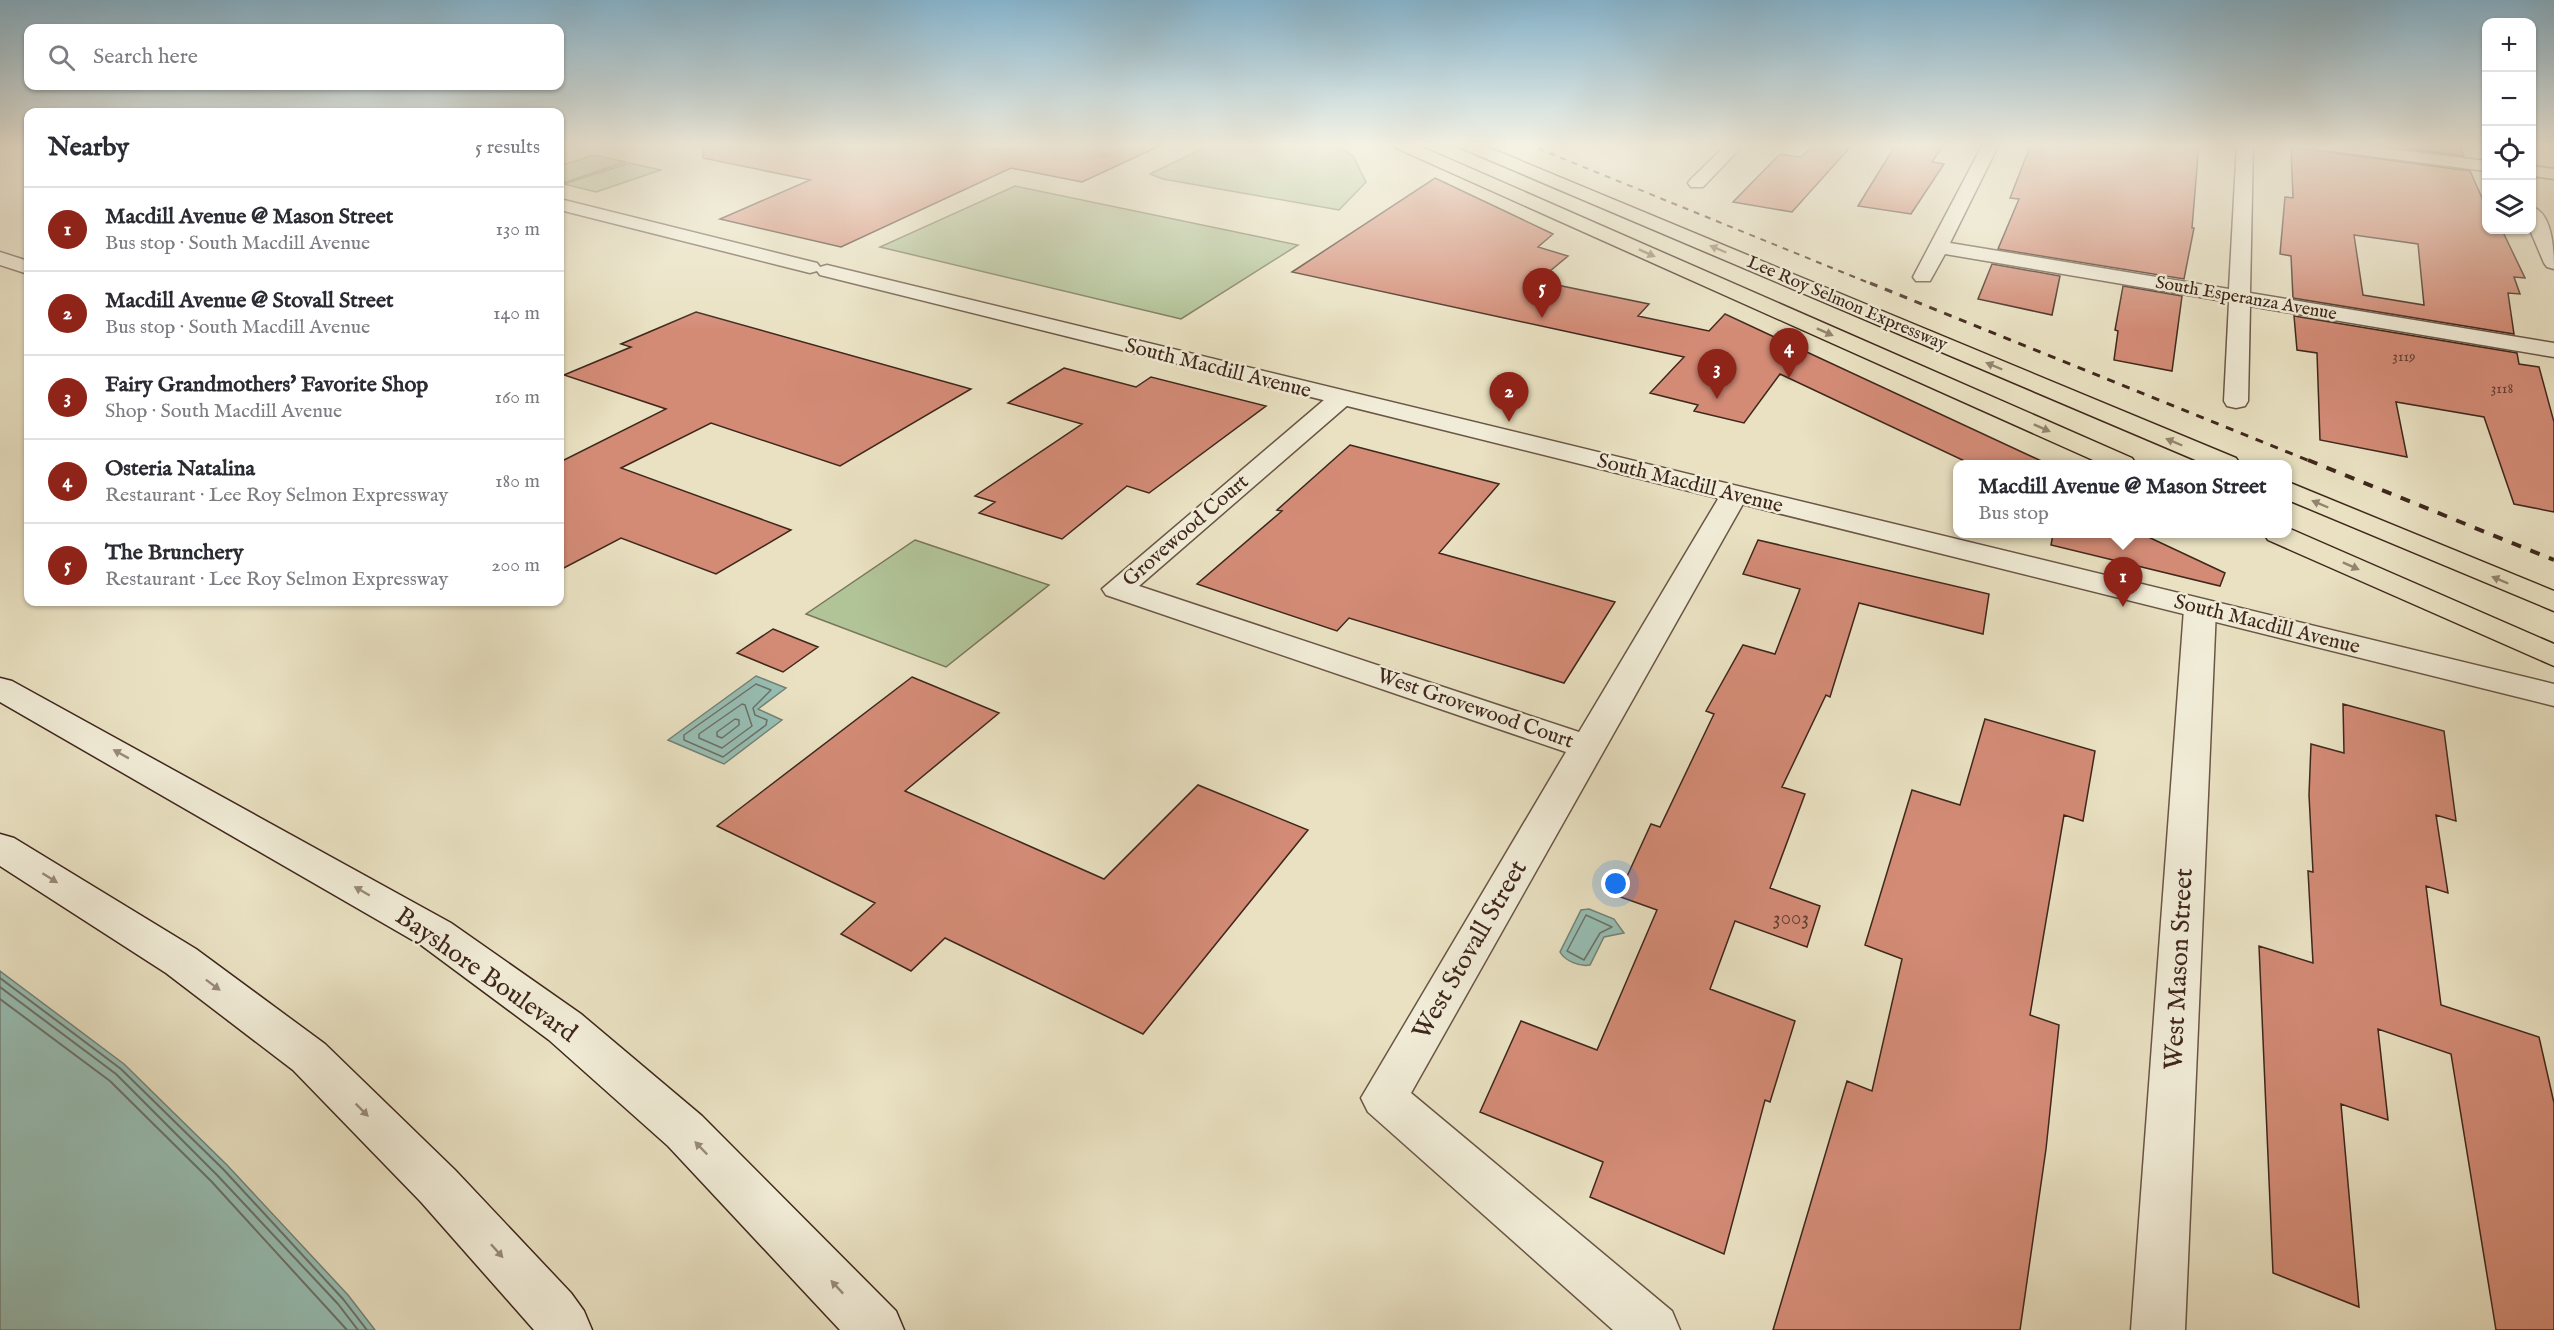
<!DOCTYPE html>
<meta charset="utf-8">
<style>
:root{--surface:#fff;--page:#f2f2f3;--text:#2b2b33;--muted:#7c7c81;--line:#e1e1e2;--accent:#8f2418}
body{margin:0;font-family:"IM FELL English",serif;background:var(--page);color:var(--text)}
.controls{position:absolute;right:18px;top:18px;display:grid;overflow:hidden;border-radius:12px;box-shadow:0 2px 4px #0004}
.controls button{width:54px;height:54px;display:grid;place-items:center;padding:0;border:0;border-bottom:2px solid var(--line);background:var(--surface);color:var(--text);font:30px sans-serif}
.you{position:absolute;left:1616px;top:884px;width:21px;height:21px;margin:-15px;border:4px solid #fff;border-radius:50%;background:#1a73e8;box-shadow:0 0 0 9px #1a73e833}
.badge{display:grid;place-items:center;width:39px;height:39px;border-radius:50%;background:var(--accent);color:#fff;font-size:20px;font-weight:700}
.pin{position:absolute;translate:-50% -50px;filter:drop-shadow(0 2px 3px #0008)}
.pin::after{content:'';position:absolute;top:32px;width:21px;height:18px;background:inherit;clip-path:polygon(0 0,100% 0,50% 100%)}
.popup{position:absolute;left:1953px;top:460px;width:339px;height:78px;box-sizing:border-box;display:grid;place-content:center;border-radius:12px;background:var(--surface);filter:drop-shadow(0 2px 4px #0005);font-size:20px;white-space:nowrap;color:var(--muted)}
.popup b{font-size:22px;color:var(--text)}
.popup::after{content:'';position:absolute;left:50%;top:100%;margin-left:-12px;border:12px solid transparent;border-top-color:var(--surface)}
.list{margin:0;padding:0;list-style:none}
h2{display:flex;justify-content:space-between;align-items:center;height:78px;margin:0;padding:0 24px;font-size:26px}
h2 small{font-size:20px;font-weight:400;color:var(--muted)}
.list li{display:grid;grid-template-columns:39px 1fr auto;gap:18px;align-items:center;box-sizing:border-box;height:84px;padding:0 24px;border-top:2px solid var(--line)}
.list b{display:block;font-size:22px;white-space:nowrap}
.list p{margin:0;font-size:20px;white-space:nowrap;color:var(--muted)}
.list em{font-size:20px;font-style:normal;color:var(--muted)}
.icon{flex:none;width:33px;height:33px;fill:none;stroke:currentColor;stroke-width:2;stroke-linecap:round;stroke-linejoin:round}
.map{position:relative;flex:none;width:2554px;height:1330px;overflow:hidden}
.search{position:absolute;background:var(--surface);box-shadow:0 2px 4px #0004;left:24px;top:24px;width:540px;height:66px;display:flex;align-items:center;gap:15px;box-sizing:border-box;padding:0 21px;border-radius:12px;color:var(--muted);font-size:22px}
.panel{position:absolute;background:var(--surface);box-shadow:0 2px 4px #0004;left:24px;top:108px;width:540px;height:498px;border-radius:12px}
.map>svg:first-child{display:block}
</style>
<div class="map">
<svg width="2554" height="1330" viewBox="0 0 2554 1330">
<rect width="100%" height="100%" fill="#e9e1c2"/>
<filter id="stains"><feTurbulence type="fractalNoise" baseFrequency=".00333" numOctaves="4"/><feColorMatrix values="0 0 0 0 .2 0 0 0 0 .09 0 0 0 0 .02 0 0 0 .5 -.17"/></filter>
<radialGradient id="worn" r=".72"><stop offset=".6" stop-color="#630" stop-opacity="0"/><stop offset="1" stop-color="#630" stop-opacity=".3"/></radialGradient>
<path fill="#b1c498" stroke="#78765a" stroke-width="1.5" d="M1212 144H1334L1353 156 1366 182 1339 210 1163 179 1150 174Z
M594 155 625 162 560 184V166Z
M629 163 661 170 596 192 564 184Z
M1015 186 1298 245 1181 319 880 247Z
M915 540 1049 585 946 667 806 614Z"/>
<path fill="#97beb4" stroke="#748277" stroke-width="1.5" d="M756 676 786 688 758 709 782 720 724 764 668 740Z
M1589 909 1614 919 1624 933 1604 937 1590 965C1580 967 1565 961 1560 952L1581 910Z
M0 971 124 1064 227 1165 348 1295 375 1330H0Z"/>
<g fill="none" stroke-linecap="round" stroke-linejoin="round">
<path stroke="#6b7268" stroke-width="1.5" d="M756 684 771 690 753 708 755 715 767 720 766 725 723 757 684 740V735Z
M742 704 745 705 752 726 722 748 699 738V734Z
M735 719 739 720V725L722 738 717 736V732Z
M1586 915 1612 927 1600 933 1584 960 1567 951Z"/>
<path stroke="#6b7268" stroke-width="2" d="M0 978 121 1069 223 1169 343 1299 367 1330
M0 987 116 1074 217 1175 338 1304 358 1330
M0 999 110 1081 211 1181 347 1330"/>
</g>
<path fill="#d38b76" stroke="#3f271c" stroke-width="1.5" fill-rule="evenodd" d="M704 144H1164L1082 182 1011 168 841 247 720 219 810 180 703 158Z
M1815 144H1853L1792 212 1733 202 1780 154 1801 157Z
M1896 144H1944L1932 162 1944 164 1911 214 1858 206Z
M2031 144H2199L2192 228H2194L2184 279 1998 249 2019 199 2010 198Z
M2410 144H2460L2464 156 2412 149Z
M2291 147 2470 171 2487 209V230H2502L2525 278 2514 277 2520 294 2508 293 2514 334 2293 298 2291 256 2280 254 2285 197 2293 198ZM2354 235 2418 244 2424 305 2363 295Z
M1435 178 1553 234 1538 247 1568 256 1538 281 1649 304 1638 316 1709 331 1725 314 2050 465H1973L1780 374 1744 423 1694 411 1698 405 1650 393 1684 357 1292 272Z
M1992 264 2060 276 2052 315 1978 299Z
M2123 286 2182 296 2172 371 2114 360 2118 331 2115 330Z
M696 312 971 389 840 466 711 423 621 468 791 530 716 574 621 538 560 570V462L666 409 564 375 631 347 621 344Z
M2294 316 2517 353 2519 364 2539 367 2554 422V512L2514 504 2484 417 2396 402 2407 457 2320 440 2317 353 2297 350Z
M1064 368 1136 387 1151 377 1266 406 1149 493 1127 486 1062 539 979 513 995 502 975 496 1082 424 1008 403Z
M1350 445 1499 484 1439 553 1615 602 1564 683 1349 618 1337 631 1197 584 1282 511 1277 510Z
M2053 534H2142L2225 573 2220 586 2051 545Z
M1758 540 1989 594 1983 634 1859 603 1830 697 1826 695 1782 787 1805 794 1770 888 1820 906 1807 947 1735 921 1710 989 1795 1021 1770 1102 1765 1100 1724 1254 1590 1197 1603 1162 1480 1112 1521 1021 1597 1050 1657 910 1618 896 1651 824 1660 827 1714 714 1706 711 1743 645 1775 654 1800 589 1743 574Z
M773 629 818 647 783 672 737 653Z
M912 677 999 713 905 791 1104 879 1198 785 1308 830 1143 1034 945 938 911 971 841 934 875 903 717 826Z
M2343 704 2444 731 2456 821 2436 815 2448 893 2426 886 2441 1005 2539 1037 2554 1103V1330H2496L2451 1054 2378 1029 2388 1120 2341 1104 2359 1307 2273 1273 2259 946 2313 963 2308 871 2313 872 2309 795 2311 744 2344 753Z
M1985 719 2095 751 2083 821 2064 815 2030 1015 2059 1025 2046 1149 2020 1330H1773L1847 1081 1872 1091 1902 959 1865 945 1912 790 1960 805Z"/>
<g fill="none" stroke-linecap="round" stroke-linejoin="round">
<defs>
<path id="minor" d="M1727 144H1744L1703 187H1691L1688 183 1691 179Z
M1983 144H1999L1950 243 2229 289 2237 144H2253L2250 293 2554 343V357L2250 306 2248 401 2245 406 2236 408 2227 406 2224 401 2229 302 1945 254 1930 281H1916L1913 277Z
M2309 144H2353L2486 161V171L2317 149Z
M2532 166 2554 169V179L2532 176Z
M2532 207C2553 213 2554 252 2554 269L2547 267 2544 263 2530 230Z
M0 252 28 261V274L0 265Z
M1340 392 1349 394 1352 399 1349 404 1139 586 1579 732 1724 489 1734 487 1744 489 1748 495 1411 1093 1672 1311 1680 1330H1613L1368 1112 1361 1098 1566 752 1106 595 1102 589 1331 394Z
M2200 600 2211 602 2216 609 2185 1330H2131L2184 609 2189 602Z"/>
<path id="tertiary" d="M560 199 817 263 820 267 827 265 2554 684V706L820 275 817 271 810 273 560 210Z"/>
<path id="secondary" d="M0 678 12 681 451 923 581 1014 702 1116 896 1311 904 1330H840L668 1146 549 1040 421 945 0 702Z
M0 834 14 838 196 949 325 1044 455 1170 571 1293 584 1311 592 1330H534L421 1202 293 1070 166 973 0 866Z"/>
<path id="motorway" d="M1394 144H1415L2132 458 2136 464H2102L1396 148Z
M1459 144H1480L2236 458 2240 464H2205L1461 148Z
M2288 482 2554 591V611L2288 500Z
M2288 528 2554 644V666L2268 540 2264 534H2288Z"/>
</defs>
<use href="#minor" stroke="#6a5646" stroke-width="3"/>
<use href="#tertiary" stroke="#6a5646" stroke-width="3"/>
<use href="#secondary" stroke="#3f271c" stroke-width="3"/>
<use href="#motorway" stroke="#3f271c" stroke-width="3"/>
<use href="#minor" fill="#f1ecd7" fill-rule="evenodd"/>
<use href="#tertiary" fill="#f1ecd7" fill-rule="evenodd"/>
<use href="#secondary" fill="#f1ecd7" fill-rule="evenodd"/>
<use href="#motorway" fill="#e9e1c2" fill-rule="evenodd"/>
<path stroke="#3f271c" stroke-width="2" stroke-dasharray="6 6" stroke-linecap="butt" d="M1527 144 1874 285"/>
<path stroke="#3f271c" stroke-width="3" stroke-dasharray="8 8" stroke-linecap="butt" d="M1870 283 2312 462"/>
<path stroke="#3f271c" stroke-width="4" stroke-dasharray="10 10" stroke-linecap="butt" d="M2308 460 2554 560"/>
</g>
<defs><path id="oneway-solid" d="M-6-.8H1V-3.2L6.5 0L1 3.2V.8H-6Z" transform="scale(1.5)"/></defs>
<g fill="#94846f">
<use href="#oneway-solid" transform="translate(1718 249) rotate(-157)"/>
<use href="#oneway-solid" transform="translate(1647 253) rotate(24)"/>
<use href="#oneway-solid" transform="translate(1825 332) rotate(24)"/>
<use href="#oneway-solid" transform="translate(1994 366) rotate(-157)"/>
<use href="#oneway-solid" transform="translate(2042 428) rotate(24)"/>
<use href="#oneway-solid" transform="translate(2174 442) rotate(-157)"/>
<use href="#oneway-solid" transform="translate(2320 504) rotate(-157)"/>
<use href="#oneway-solid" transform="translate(2351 566) rotate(24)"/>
<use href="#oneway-solid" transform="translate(2500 580) rotate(-157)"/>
</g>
<g fill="#988a7a">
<use href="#oneway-solid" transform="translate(121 754) rotate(-151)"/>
<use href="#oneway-solid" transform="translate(50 878) rotate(32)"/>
<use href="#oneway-solid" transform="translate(362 891) rotate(-150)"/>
<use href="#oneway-solid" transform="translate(213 985) rotate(37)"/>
<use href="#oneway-solid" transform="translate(362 1110) rotate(45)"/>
<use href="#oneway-solid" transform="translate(701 1148) rotate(-134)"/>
<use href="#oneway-solid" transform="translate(497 1251) rotate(48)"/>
<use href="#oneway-solid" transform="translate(837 1287) rotate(-133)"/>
</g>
<linearGradient id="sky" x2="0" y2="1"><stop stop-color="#87b8d3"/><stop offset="0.44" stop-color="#f5f2e4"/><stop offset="1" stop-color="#f5f2e4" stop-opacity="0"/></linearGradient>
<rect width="2554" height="330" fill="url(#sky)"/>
<g text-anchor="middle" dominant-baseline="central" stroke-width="5" stroke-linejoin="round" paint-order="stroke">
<g font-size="15" fill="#644032">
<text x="2404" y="356">3119</text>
<text x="2502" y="388">3118</text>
</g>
<g font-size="18" fill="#3f271c" stroke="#f1ecd7">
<text transform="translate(2246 299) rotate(10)">South Esperanza Avenue</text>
<text transform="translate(1847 304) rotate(23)">Lee Roy Selmon Expressway</text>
</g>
<g font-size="21" fill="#3f271c" stroke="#f1ecd7">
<text transform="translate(1218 369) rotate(14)">South Macdill Avenue</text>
<text transform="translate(1690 484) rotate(14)">South Macdill Avenue</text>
<text transform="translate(1186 531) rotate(-41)">Grovewood Court</text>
<text transform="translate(2267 625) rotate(14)">South Macdill Avenue</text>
<text transform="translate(1475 709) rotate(19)">West Grovewood Court</text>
</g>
<g font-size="21" fill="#644032">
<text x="1791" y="918">3003</text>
</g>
<g font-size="26" fill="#3f271c" stroke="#f1ecd7">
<text transform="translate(1470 950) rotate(-60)">West Stovall Street</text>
<text transform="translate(2179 969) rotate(-87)">West Mason Street</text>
<text transform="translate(486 975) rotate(35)">Bayshore Boulevard</text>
</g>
</g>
<rect width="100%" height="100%" filter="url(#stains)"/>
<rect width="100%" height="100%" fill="url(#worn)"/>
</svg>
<div class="controls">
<button>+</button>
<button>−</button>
<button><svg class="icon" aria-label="locate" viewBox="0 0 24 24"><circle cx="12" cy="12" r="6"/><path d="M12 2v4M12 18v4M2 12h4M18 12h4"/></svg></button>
<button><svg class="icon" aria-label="layers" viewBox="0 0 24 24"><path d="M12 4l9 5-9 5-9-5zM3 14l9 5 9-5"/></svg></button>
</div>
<div class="you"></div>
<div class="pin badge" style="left:2123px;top:607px">1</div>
<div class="popup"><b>Macdill Avenue @ Mason Street</b>Bus stop</div>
<div class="pin badge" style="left:1509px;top:422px">2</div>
<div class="pin badge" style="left:1717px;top:399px">3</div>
<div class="pin badge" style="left:1789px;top:378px">4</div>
<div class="pin badge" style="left:1542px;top:318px">5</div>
<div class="search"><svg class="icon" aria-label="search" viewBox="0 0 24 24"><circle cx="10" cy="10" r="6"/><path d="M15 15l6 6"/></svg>Search here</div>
<section class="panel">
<h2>Nearby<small>5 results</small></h2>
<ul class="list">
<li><span class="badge">1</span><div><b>Macdill Avenue @ Mason Street</b><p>Bus stop · South Macdill Avenue</p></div><em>130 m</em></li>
<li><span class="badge">2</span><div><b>Macdill Avenue @ Stovall Street</b><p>Bus stop · South Macdill Avenue</p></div><em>140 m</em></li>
<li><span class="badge">3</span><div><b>Fairy Grandmothers' Favorite Shop</b><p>Shop · South Macdill Avenue</p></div><em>160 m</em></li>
<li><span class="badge">4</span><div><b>Osteria Natalina</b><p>Restaurant · Lee Roy Selmon Expressway</p></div><em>180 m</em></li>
<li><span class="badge">5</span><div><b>The Brunchery</b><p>Restaurant · Lee Roy Selmon Expressway</p></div><em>200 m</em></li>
</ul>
</section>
</div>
